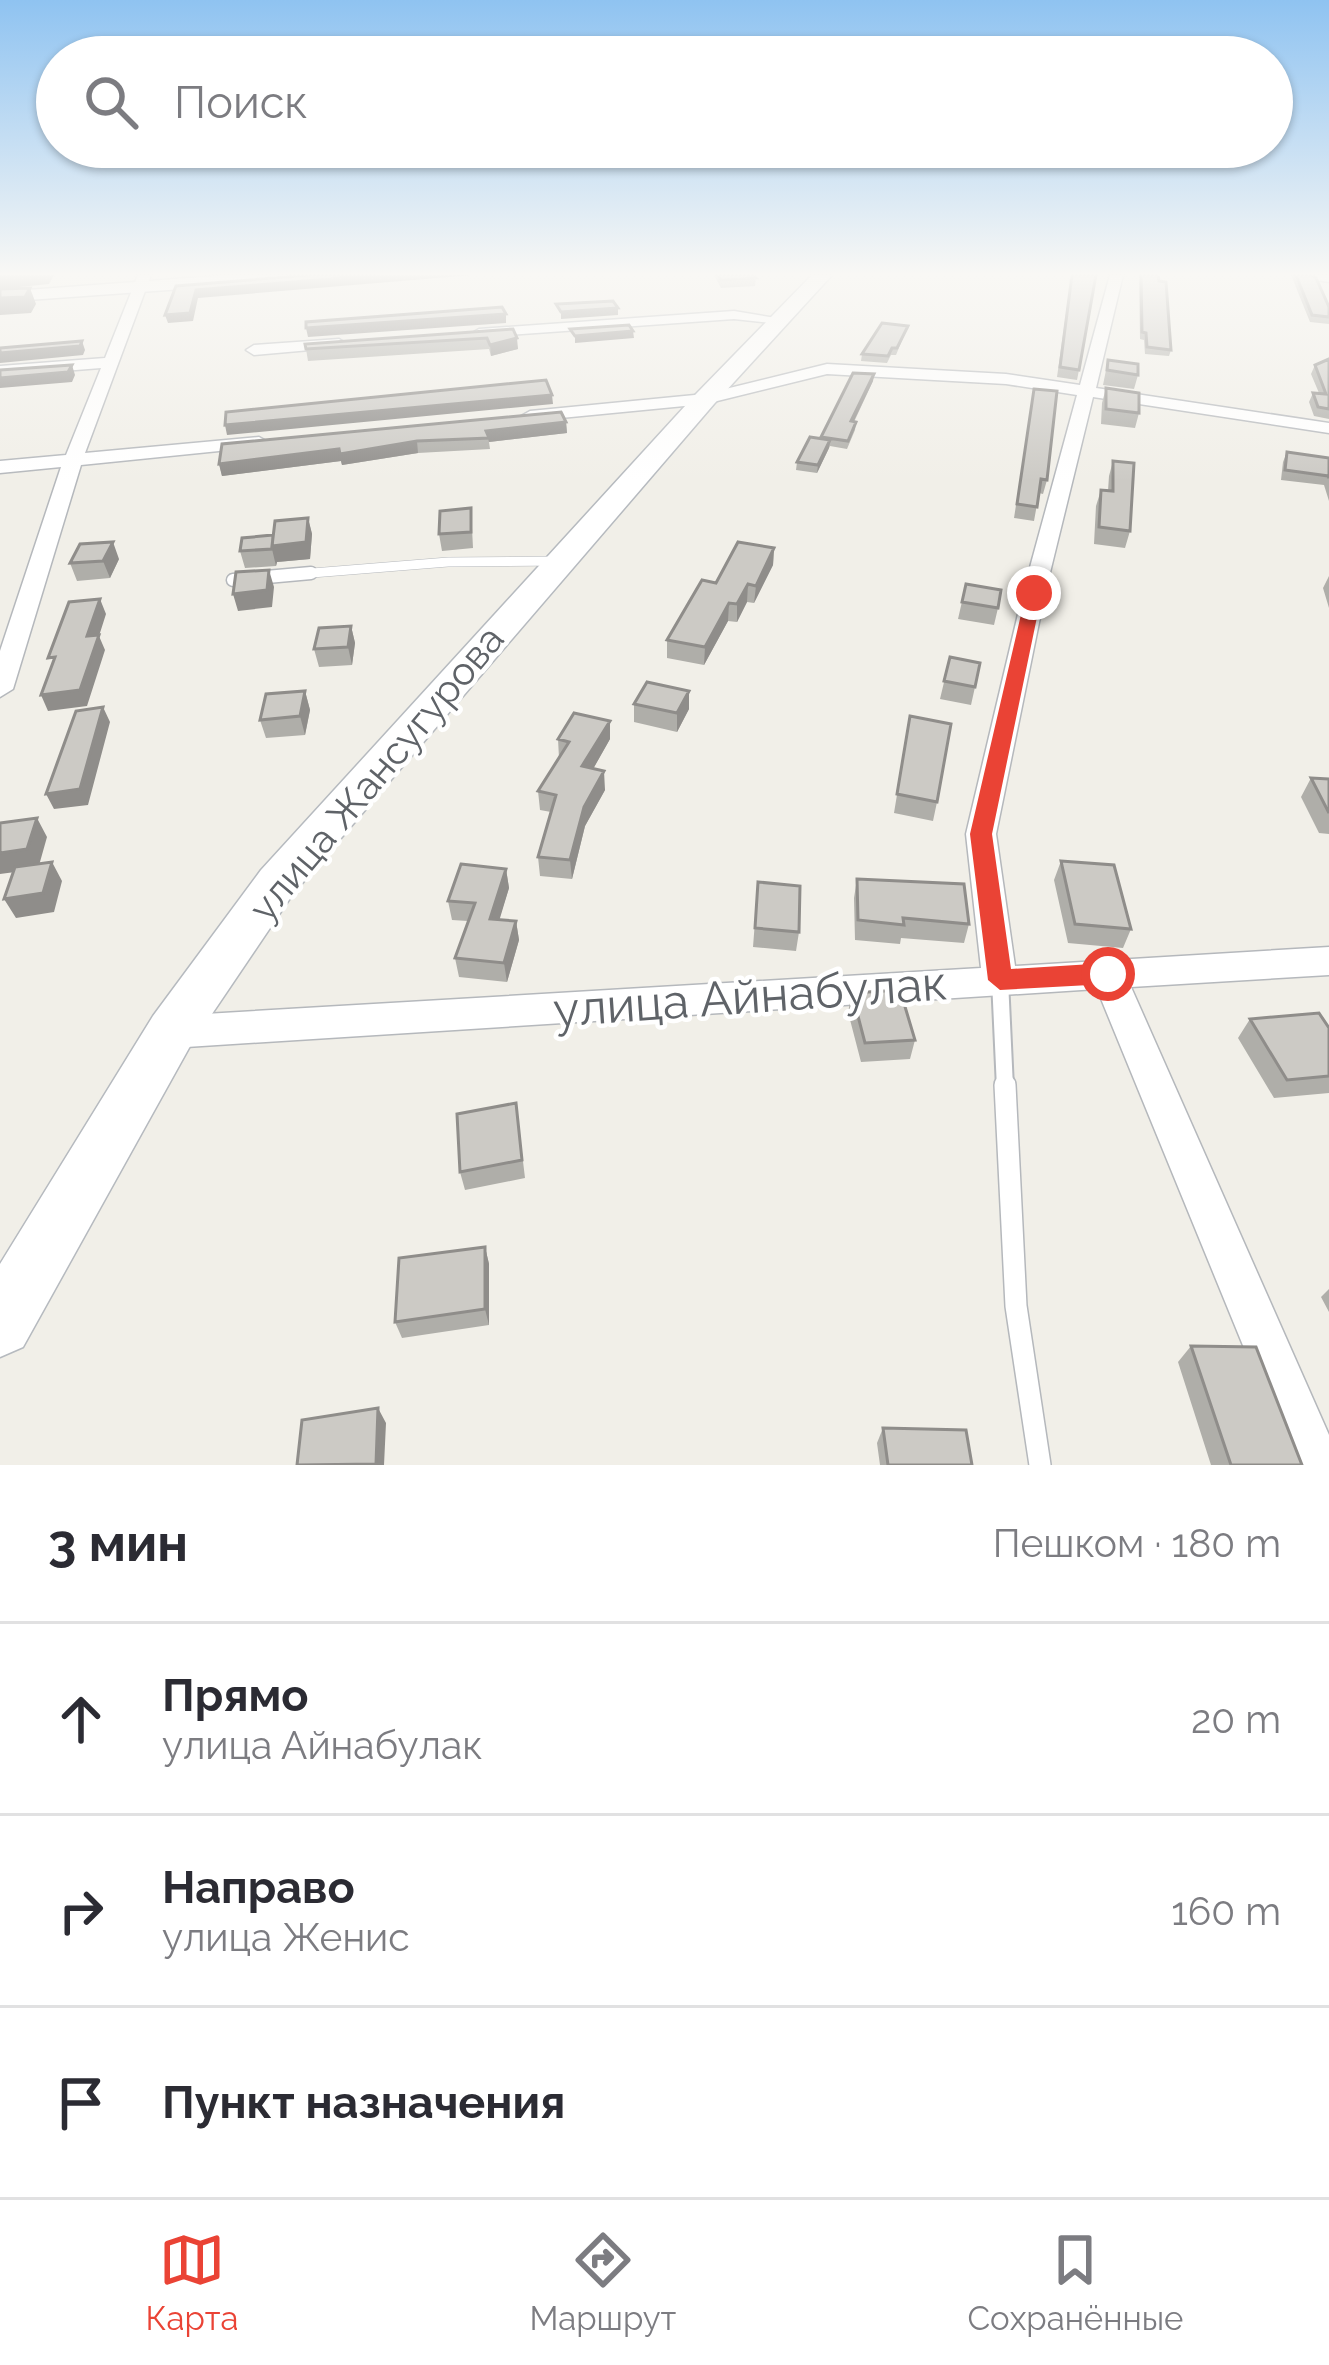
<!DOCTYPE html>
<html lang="ru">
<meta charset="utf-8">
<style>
:root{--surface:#fff;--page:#f7f7f7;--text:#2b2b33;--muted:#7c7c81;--line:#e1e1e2;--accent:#ea4335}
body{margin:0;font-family:Raleway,sans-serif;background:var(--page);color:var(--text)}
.stop{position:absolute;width:36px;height:36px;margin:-27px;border:9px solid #ea4335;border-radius:50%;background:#fff}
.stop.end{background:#ea4335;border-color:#fff;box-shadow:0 3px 12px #0008}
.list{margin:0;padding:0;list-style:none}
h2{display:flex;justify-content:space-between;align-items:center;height:156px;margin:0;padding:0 48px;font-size:51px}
h2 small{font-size:39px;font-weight:400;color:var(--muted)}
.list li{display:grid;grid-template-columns:78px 1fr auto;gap:36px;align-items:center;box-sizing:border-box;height:192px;padding:0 48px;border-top:3px solid var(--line)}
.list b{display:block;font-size:45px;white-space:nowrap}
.list p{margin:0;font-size:39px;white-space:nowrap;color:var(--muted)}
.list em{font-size:39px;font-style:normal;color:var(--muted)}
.icon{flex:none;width:66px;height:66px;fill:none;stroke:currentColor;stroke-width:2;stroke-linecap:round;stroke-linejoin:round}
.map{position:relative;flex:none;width:1329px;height:1465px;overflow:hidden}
.search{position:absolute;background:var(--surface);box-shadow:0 3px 9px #0004;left:36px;right:36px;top:36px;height:132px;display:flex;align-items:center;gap:30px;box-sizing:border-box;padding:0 42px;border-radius:66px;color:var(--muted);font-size:45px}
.sheet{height:732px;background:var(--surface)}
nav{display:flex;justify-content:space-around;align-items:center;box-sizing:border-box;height:168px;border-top:3px solid var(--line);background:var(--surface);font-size:33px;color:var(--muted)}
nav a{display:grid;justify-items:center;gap:6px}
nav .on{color:var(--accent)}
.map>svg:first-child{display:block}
</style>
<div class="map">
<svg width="1329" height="1465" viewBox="0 0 1329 1465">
<rect width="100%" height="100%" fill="#f1efe8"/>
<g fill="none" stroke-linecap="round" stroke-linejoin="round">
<defs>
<path id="service-far3" d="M275 576 448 562 560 561"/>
<path id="service-far2" d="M233 580 311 573"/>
<path id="service-far1" d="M1000 980 1005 1088"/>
<path id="service" d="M1005 1085 1016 1306 1040 1465"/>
<path id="minor" d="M138 275H151L85 453 259 437 268 442 259 447 81 465 13 689 0 697V651L61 467 0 473V461L66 455 101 368 0 376V366L105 358Z
M1110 275H1123L1096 388 1329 423V433L1093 397 1045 593 996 834 1015 966 1329 947V975L1131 987 1329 1435V1465H1292L1097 989 171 1048 158 1043 153 1032 158 1021 171 1016 981 968 966 834 1023 593 1077 395 1006 384 827 374 705 404 530 421 521 416 530 411 705 394 827 364 1006 374 1080 385Z
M734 311 788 320 781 324 734 319 479 337 472 333 479 329Z
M339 339 347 344 344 347 254 355 246 350 254 345Z"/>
<path id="tertiary" d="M229 275H317L309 280 0 302V292Z
M1307 275H1329V282L1309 279Z"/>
<path id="secondary" d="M812 275H832L714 404 293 894 189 1048 23 1347 0 1357V1264L153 1016 261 870 696 394Z"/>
</defs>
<use href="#service-far3" stroke="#b5b8bc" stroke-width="10"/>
<use href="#service-far2" stroke="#b5b8bc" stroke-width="15"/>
<use href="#service-far1" stroke="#b5b8bc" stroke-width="20"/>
<use href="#service" stroke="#b5b8bc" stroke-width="24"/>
<use href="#minor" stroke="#b5b8bc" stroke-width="3"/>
<use href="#tertiary" stroke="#b5b8bc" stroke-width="3"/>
<use href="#secondary" stroke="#b6babf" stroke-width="3"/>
<use href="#service-far3" stroke="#fff" stroke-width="9"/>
<use href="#service-far2" stroke="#fff" stroke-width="12"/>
<use href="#service-far1" stroke="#fff" stroke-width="16"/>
<use href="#service" stroke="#fff" stroke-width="21"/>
<use href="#minor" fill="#fff" fill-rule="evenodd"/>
<use href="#tertiary" fill="#fff" fill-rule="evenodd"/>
<use href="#secondary" fill="#fff" fill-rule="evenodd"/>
</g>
<path fill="#afaea9" d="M714 275H753L756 278 755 286 721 288Z
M1139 275H1158L1171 350 1169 356 1145 354 1144 340 1140 339Z
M1291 275H1312L1329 307V324L1310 322Z
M1071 278 1079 370 1077 380 1057 377Z
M908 326 896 355H891L887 363 861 361 862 354Z
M513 329 518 349 491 356 489 349 308 361 306 349Z
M1329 359V419L1314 416 1309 402 1313 393H1319L1311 374 1315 365Z
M1108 360 1138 375 1134 389 1103 385Z
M874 374 873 381 854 422H856L855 430 847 449 830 446 817 473 796 470 797 462 821 439Z
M1106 388 1139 413 1135 428 1101 424 1102 403Z
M1034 389 1047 480 1043 494 1039 493 1034 521 1014 518Z
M566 422 567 433 489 442 490 449 418 453 342 465 341 461 222 476 219 464Z
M1287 452 1329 458V501L1324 485 1281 480 1283 462Z
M1113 461 1130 531 1125 548 1094 544 1096 506 1101 490 1108 491 1109 476Z
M471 508 473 548 442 551 439 534Z
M308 518 312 534 310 559 277 562 276 566 245 568 240 551Z
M774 548 773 565 754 603 747 602 737 622 728 621 704 665 667 658V640L716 583Z
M119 559 110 578 77 581 70 563Z
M1329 576V608L1323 588Z
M966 584 998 608 994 625 958 619Z
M351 626 355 643 352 665 319 667 314 649Z
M950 657 975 687 971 705 940 699Z
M305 691 310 710 305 735 266 738 260 720Z
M689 691V709L677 732 634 722V704Z
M910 716 937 802 933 821 894 813Z
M558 739H610L593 769 605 790 585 826 572 879 540 876 538 857 551 812 540 810 538 791 559 758Z
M1311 778 1329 779V834L1319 833 1301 797Z
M1061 861 1131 929 1123 948 1068 943 1054 880Z
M506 869 509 888 499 919 516 921 519 940 507 982 459 977 455 958 468 921 452 920 448 901Z
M857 879 969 924 964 943 901 938 900 944 855 940 854 898Z
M758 882 799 932 796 951 753 947Z
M852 993 915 1040 910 1059 861 1062 848 1012Z
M1250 1019 1329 1028V1093L1274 1098 1238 1038Z
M516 1103 525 1178 465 1190 460 1172Z
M485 1247 489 1264V1325L402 1338 395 1322Z
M1329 1289V1312L1321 1297Z
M1191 1346 1302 1465H1211L1178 1362Z
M883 1428 972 1465H880L877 1443Z"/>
<path fill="#8f8d8a" d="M0 275H54L49 284 0 289Z
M376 275H474L198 298 193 321 168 323 165 315 196 290Z
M30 288 36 304 31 313 0 315V298Z
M618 308V315L561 319V312Z
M506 314V323L308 337 306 328Z
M633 331 634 338 575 343V336Z
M517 338 518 349 491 356 490 345Z
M82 341 85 350 83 355 0 363V353Z
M72 365 75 375 72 382 0 388V378Z
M874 374 873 381 850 429 851 421Z
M552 395 553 404 227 435 225 425Z
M566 422 567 433 489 442 486 431Z
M830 440 829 448 817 473 818 465Z
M417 441 418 453 342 465 341 461 222 476 219 464Z
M308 518 312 534 310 559 277 562 276 566 272 549 273 535Z
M113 542 119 559 110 578 103 561Z
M774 548 773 565 754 603 756 586Z
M269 570 274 587 272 607 238 611 233 594Z
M748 584 747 602 737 622V604Z
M100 599 106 614 99 636 105 650 87 706 48 711 41 695 87 636Z
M729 603 728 621 704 665 705 647Z
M351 626 355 643 352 665 348 647Z
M305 691 310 710 305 735 300 716Z
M689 691V709L677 732V713Z
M103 707 110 722 88 805 54 809 46 794Z
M610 721V739L584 785 582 766Z
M604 771 605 790 585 826 572 879 570 860 584 807Z
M37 818 47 837 38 869 0 874V853Z
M52 862 62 881 54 912 16 918 4 899Z
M506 869 509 888 494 938 490 919Z
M516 921 519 940 507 982 504 963Z
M485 1247 489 1264V1325L485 1309Z
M378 1408 386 1423 384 1465H376Z"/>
<path fill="#cccac5" stroke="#8f8d8a" stroke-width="3" d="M310 275H376L196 290 190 313 165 315 176 286Z
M718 275H753L756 278 721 280Z
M1072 275H1096L1079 370 1060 367Z
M1141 275H1158L1159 281 1166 282 1171 350 1147 347 1146 333 1142 332Z
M1296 275H1312L1316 278 1329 307V317L1312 315Z
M30 288 25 297 0 298V289Z
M613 301 618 308 561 312 556 304Z
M502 307 506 314 306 328V322Z
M882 323 908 326 897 348H892L888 356 862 354Z
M629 325 633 331 575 336 570 329Z
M513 329 517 338 490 345 487 338 306 349 305 344Z
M82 341 80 346 0 353V348Z
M1329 359V409L1318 407 1313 393 1326 394 1315 365Z
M1108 360 1138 364V375L1107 370Z
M72 365 68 372 0 378V370Z
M853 373 874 374 851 421 856 422 848 441 821 437Z
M546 380 552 395 225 425 226 412Z
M1106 388 1139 393V413L1106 409Z
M1034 389 1057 391 1047 480 1041 479 1037 507 1017 504Z
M561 412 566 422 486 431 489 438 417 441 340 454 339 449 219 464 222 444Z
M810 437 830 440 818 465 797 462Z
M1287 452 1329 458V478L1328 476 1285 470Z
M1113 461 1134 463 1130 531 1099 527 1101 490 1113 491Z
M471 508V532L439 534 440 511Z
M308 518 306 542 272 546 275 521Z
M273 535 272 549 240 551 242 538Z
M113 542 103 561 70 563 80 544Z
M738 542 774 548 756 586 748 584 737 604 729 603 705 647 667 640 702 580 716 583Z
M269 570 267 590 233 594 236 572Z
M966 584 1001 590 998 608 962 602Z
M100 599 87 636 99 635 80 690 41 695 55 657 48 658 69 602Z
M351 626 348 647 314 649 319 628Z
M950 657 980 663 975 687 944 681Z
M647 682 689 691 677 713 634 704Z
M305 691 300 716 260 720 266 694Z
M103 707 80 789 46 794 76 711Z
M574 713 610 721 582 766 604 771 584 807 570 860 538 857 556 795 538 791 569 742 558 739Z
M910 716 951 724 937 802 897 794Z
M1311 778 1329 779V813Z
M37 818 27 849 0 853V823Z
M1061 861 1114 865 1131 929 1075 924Z
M52 862 43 893 4 899 15 867Z
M461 864 506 869 490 919 516 921 504 963 455 958 475 903 448 901Z
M857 879 964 884 969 924 903 918 904 925 858 920Z
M758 882 800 886 799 932 755 928Z
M900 990 915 1040 865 1043 852 993Z
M1319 1013 1329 1028V1076L1287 1080 1250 1019Z
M516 1103 522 1160 460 1172 457 1114Z
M485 1247V1309L395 1322 399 1258Z
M1191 1346 1256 1347 1302 1465H1231Z
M378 1408 376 1464 297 1465 302 1420Z
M883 1428 966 1430 972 1465H888Z"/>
<linearGradient id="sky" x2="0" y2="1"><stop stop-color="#8fc3f1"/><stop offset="0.57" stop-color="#f9f8f5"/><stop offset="1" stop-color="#f9f8f5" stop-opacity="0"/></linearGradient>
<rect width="1329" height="481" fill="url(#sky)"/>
<path fill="#ea4335" d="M1034 588 1042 593 992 834 1011 969 1108 963 1120 974 1108 984 1000 990 988 980 970 834 1026 593Z"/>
<g text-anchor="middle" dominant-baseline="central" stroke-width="9" stroke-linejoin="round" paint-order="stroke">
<g font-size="39" fill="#5f6368" stroke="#fff">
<text transform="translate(376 773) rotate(-50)">улица Жансугурова</text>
</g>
<g font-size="48" fill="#5f6368" stroke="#fff">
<text transform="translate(750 996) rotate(-4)">улица Айнабулак</text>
</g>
</g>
</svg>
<div class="stop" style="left:1108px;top:974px"></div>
<div class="stop end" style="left:1034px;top:593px"></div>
<div class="search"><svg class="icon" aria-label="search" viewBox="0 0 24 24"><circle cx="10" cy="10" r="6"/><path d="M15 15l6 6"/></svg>Поиск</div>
</div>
<section class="sheet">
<h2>3 мин<small>Пешком · 180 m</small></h2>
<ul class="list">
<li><svg class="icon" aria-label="ahead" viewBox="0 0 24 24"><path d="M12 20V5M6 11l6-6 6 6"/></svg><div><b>Прямо</b><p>улица Айнабулак</p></div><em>20 m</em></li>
<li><svg class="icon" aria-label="right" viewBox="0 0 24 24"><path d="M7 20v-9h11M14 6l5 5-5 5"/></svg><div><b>Направо</b><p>улица Женис</p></div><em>160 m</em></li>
<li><svg class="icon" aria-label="arrive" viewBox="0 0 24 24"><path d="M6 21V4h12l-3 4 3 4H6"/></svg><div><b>Пункт назначения</b></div></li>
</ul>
</section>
<nav>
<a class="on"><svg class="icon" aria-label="map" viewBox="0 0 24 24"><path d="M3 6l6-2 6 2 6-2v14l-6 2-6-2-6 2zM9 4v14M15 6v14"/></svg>Карта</a>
<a><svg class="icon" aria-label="directions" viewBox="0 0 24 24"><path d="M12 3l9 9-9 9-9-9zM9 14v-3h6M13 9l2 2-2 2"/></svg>Маршрут</a>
<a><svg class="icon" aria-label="saved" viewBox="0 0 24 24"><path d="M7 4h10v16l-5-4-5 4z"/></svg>Сохранённые</a>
</nav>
